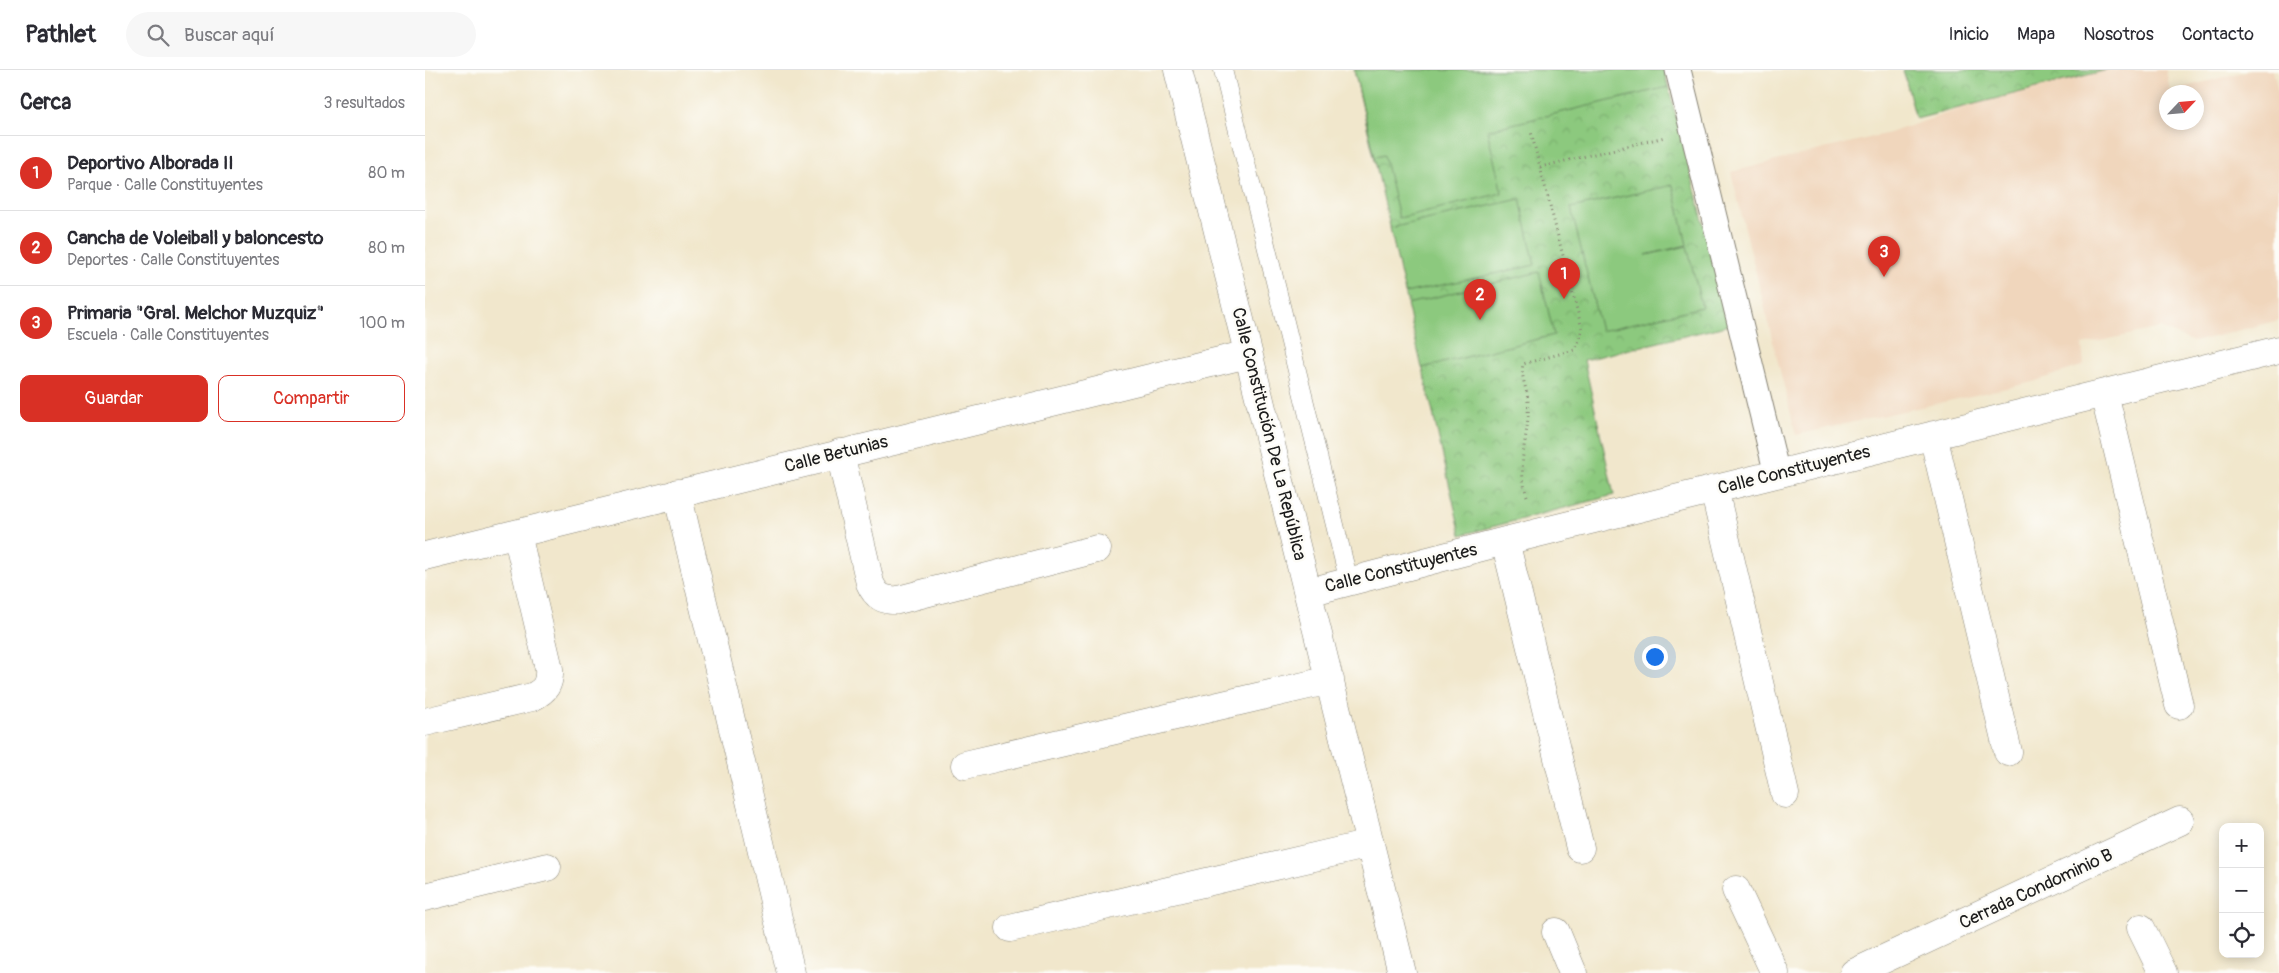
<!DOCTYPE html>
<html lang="es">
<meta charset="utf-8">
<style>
:root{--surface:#fff;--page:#f7f7f7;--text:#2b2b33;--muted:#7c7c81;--line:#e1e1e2;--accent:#d93025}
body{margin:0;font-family:Pangolin,sans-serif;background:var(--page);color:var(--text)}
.controls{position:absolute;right:15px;bottom:15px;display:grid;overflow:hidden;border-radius:10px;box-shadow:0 2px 12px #0003}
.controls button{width:45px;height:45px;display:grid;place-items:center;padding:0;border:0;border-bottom:1px solid var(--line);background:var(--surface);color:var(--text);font:25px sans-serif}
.compass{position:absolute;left:1734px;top:15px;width:45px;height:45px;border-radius:50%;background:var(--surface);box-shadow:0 2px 12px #0003;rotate:64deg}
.you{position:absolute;left:1229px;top:586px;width:18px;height:18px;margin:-12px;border:4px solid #fff;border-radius:50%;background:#1a73e8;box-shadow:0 0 0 8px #1a73e833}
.badge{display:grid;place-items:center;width:32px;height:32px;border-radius:50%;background:var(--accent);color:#fff;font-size:16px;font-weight:700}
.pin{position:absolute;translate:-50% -41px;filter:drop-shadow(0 1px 2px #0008)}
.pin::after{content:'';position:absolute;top:26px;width:18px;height:15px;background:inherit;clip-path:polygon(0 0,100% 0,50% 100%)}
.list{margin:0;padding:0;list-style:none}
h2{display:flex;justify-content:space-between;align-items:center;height:65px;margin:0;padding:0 20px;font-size:21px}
h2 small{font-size:16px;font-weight:400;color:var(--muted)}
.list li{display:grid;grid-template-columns:32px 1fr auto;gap:15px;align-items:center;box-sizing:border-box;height:75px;padding:0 20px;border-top:1px solid var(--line)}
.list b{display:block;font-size:19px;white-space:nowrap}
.list p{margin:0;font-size:16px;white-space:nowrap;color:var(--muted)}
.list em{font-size:16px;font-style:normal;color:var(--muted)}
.actions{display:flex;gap:10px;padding:15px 20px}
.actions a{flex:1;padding:11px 0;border:1px solid var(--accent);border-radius:10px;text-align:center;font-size:18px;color:var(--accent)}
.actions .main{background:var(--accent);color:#fff}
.icon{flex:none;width:28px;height:28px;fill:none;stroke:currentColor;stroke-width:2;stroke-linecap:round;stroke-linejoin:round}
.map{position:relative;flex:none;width:1854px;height:903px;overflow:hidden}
header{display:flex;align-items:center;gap:30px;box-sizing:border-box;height:70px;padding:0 25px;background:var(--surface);border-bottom:1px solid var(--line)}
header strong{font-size:24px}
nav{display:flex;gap:28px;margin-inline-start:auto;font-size:18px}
.search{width:350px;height:45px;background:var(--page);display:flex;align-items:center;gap:12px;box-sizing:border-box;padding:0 18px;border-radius:28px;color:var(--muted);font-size:19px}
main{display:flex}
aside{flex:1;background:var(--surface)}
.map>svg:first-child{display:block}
</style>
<header>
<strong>Pathlet</strong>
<div class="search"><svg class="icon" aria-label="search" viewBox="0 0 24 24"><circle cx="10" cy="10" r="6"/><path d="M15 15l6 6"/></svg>Buscar aquí</div>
<nav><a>Inicio</a><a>Mapa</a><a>Nosotros</a><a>Contacto</a></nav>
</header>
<main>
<aside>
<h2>Cerca<small>3 resultados</small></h2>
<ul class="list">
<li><span class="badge">1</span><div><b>Deportivo Alborada II</b><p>Parque · Calle Constituyentes</p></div><em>80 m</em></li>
<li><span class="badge">2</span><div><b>Cancha de Voleiball y baloncesto</b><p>Deportes · Calle Constituyentes</p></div><em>80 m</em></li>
<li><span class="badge">3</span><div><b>Primaria &quot;Gral. Melchor Muzquiz&quot;</b><p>Escuela · Calle Constituyentes</p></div><em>100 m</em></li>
</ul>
<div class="actions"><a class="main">Guardar</a><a>Compartir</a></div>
</aside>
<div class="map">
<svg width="1854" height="903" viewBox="0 0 1854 903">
<defs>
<pattern id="park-crowns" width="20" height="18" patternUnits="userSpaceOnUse" patternTransform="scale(1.25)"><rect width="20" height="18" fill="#8cc97e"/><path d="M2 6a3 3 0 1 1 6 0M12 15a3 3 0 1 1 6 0" fill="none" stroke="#78ac6c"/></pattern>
</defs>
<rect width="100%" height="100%" fill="#fdfcf7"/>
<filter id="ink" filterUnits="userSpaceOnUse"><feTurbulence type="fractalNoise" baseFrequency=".02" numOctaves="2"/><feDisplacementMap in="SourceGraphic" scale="10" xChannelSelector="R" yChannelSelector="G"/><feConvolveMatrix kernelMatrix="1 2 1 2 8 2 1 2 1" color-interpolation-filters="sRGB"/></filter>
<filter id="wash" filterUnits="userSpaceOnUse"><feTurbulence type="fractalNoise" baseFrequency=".0096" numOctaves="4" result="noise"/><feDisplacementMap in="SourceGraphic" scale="20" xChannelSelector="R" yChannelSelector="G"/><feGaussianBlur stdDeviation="1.12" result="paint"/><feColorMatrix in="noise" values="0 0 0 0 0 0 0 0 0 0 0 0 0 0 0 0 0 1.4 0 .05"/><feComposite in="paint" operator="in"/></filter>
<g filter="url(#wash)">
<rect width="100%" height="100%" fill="#f1e7cc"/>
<path fill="#f0d6bc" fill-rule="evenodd" d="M1682 0H1741L1745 21 1826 0H1848L1854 27V250L1769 272 1735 258 1657 275 1659 295 1608 312 1371 365 1306 102 1464 63 1549 34ZM1742 22H1772V52H1742Z"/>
<path fill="url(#park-crowns)" stroke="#54724d" d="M929 0H1239L1305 255 1159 290 1189 425 1036 465Z
M1478 0H1682L1491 49Z"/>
<path fill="#8cc97e" stroke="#54724d" d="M929 0H1239L1243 17 1062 60 1077 123 974 148 959 85 950 87Z
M1248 115 1262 175 1221 185 1262 176 1277 237 1176 261 1146 138Z
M1095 129 1110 195 980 223 965 158Z
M1114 202 1129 265 997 298 982 234Z"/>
</g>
<g filter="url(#ink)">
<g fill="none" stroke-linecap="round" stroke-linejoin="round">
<defs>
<path id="service" d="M798 0 924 512"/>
<path id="pedestrian" d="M1253 0 1352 404"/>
<path id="minor" d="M753 0 977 903
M1679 323 1754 635
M1508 365 1583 682
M415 383 445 513C451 527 459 531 473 530L672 479
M1289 419 1360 724
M252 423 366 903
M1080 471 1155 778
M884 522 1080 471 1854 280
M0 652 107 627C120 621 125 614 124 599L92 464
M540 695 905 610
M1311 820 1350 903
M0 827 122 797
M585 858 945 774
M1716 858 1738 903
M1131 862 1148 903
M1429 903 1755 751"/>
<path id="tertiary" d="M0 486 823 284"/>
</defs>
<use href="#service" stroke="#868274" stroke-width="19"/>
<use href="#pedestrian" stroke="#868274" stroke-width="27"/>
<use href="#minor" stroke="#868274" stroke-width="29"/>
<use href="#tertiary" stroke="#868274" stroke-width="29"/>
<path stroke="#868274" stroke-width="3" stroke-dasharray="1 4" stroke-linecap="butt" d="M1115 97 1240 67
M1102 426C1090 390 1105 367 1103 333 1103 320 1095 307 1098 294L1149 280 1153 273 1157 259 1106 62"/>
<use href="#service" stroke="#fff" stroke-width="18"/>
<use href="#pedestrian" stroke="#fff" stroke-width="25"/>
<use href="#minor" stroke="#fff" stroke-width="28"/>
<use href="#tertiary" stroke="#fff" stroke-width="28"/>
</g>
</g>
<g text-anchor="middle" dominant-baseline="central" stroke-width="5" stroke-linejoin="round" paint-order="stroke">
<g font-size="18" fill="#1c1c1c" stroke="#fdfcf7">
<text transform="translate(844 364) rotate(76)">Calle Constitución De La República</text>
<text transform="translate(411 384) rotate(-14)">Calle Betunias</text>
<text transform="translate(1369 400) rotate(-14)">Calle Constituyentes</text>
<text transform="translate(976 498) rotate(-14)">Calle Constituyentes</text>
<text transform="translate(1611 819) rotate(-25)">Cerrada Condominio B</text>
</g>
</g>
</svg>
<div class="controls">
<button>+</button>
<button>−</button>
<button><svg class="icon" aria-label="locate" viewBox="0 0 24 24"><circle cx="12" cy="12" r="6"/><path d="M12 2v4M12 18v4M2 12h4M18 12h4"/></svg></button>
</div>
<svg class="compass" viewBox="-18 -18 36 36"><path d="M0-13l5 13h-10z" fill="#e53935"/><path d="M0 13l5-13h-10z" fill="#7c7c81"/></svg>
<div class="you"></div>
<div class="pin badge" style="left:1139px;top:229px">1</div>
<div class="pin badge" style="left:1055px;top:250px">2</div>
<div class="pin badge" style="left:1459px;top:207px">3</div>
</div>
</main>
